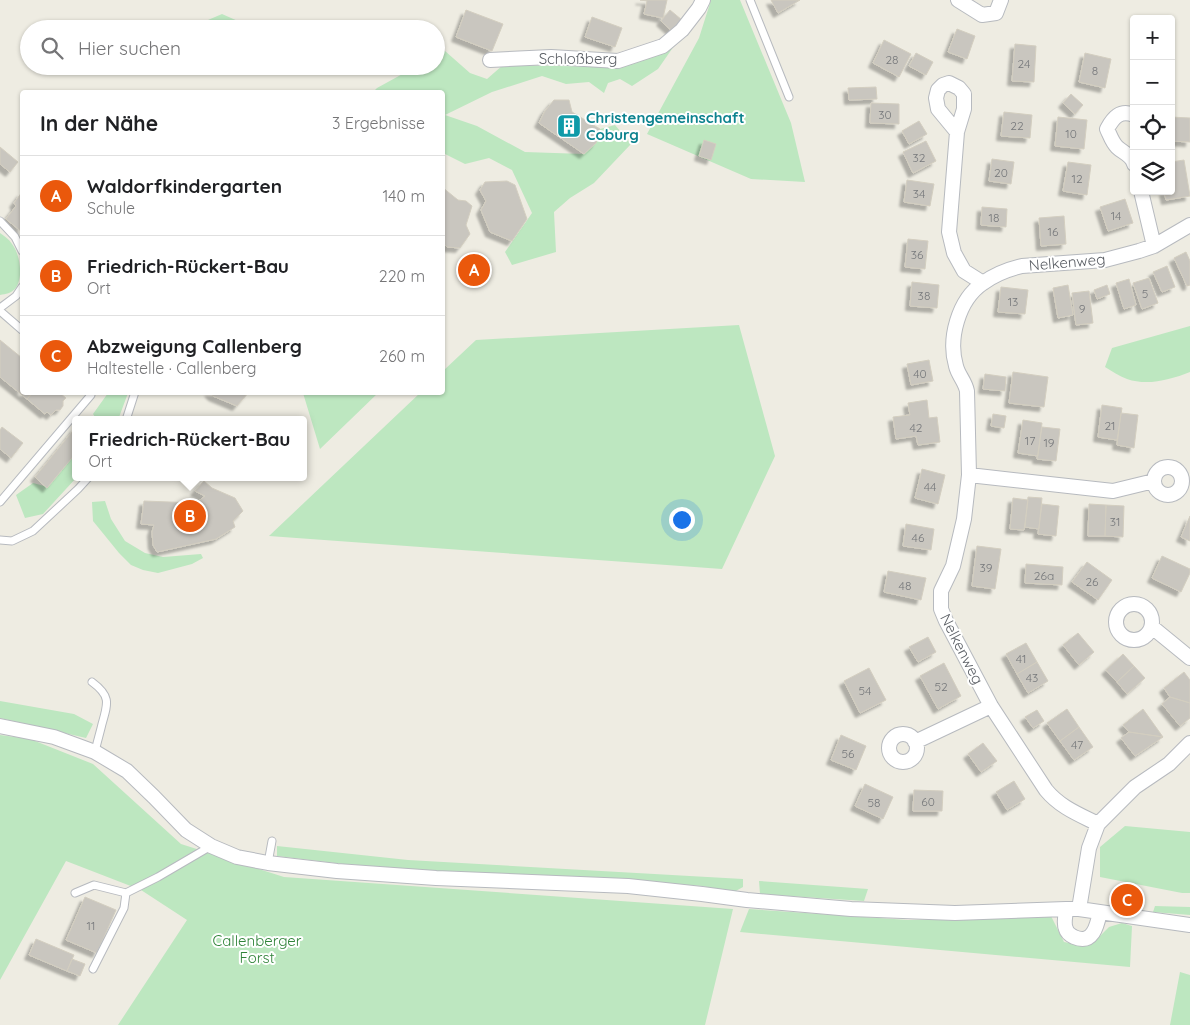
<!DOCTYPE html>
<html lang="de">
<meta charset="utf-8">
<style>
:root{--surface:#fff;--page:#f2f2f2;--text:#202124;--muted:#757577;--line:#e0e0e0;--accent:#ea580c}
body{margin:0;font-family:Quicksand,sans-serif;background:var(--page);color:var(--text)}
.controls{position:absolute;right:15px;top:15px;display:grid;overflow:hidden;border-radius:5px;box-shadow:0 1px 4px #0004}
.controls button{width:45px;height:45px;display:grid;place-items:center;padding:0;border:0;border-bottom:1px solid var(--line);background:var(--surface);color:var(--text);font:25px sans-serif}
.you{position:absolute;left:681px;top:519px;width:18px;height:18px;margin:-12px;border:4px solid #fff;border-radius:50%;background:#1a73e8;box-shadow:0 0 0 8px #1a73e833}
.badge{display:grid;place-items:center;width:32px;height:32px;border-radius:50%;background:var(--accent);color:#fff;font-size:16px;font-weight:700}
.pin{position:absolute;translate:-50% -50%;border:2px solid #fff;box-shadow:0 1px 5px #0006}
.popup{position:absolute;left:72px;top:416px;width:235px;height:65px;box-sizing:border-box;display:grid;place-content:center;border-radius:5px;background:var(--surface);filter:drop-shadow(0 1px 4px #0005);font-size:16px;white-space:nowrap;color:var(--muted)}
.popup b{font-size:19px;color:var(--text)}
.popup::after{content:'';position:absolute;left:50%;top:100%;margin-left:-10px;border:10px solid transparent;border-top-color:var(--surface)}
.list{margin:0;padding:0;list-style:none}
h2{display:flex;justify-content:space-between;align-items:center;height:65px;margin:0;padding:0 20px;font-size:21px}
h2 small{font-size:16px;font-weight:400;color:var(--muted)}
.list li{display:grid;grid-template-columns:32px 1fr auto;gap:15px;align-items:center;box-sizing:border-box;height:80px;padding:0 20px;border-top:1px solid var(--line)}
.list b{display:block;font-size:19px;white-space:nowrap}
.list p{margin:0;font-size:16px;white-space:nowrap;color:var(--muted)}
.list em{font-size:16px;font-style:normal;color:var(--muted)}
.icon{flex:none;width:28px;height:28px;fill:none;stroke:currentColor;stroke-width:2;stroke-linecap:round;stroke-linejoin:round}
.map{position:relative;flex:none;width:1190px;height:1025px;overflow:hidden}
.search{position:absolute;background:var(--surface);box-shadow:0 1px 4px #0004;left:20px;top:20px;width:425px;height:55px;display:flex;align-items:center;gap:12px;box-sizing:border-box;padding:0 18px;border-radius:28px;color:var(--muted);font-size:19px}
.panel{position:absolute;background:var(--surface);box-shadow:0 1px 4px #0004;left:20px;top:90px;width:425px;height:305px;border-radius:5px}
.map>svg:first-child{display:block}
</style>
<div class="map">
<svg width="1190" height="1025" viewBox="0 0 1190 1025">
<defs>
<filter id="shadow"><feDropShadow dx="-4.5" dy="4.5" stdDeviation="1" flood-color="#0004"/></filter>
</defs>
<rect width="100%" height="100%" fill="#eeece2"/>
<path fill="#bde7c0" d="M711 0H740L791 123 805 182 751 179 647 134 699 38Z
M222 14 256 29H219L208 20Z
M674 46 658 69 632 86 620 79 608 83 604 93 589 82 566 84 542 76 492 92 445 115 477 126 525 152 584 154 596 143 600 129 615 125 631 144 594 183 570 198 554 212 556 252 512 265 505 252 532 213 512 170 489 158 465 164 443 153 442 92H373L377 88 417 66H436V56L445 51 470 73 487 79 503 65 608 67Z
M0 233C4 236 9 239 12 244 20 254 24 278 15 289 11 293 6 294 0 295Z
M739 325 775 456 722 569 269 536 420 393 442 392 443 371 476 340Z
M1190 326V372C1170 380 1147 386 1127 379 1119 376 1112 371 1105 367L1112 348Z
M108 393H128L118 420H97L93 414Z
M303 393V392L378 393 320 449Z
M76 453 77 477 43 514 25 518 16 495 33 483 48 487Z
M105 501 111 519 125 541 145 553 163 557 201 554 203 558 192 564 158 573 143 570 131 565 119 553 93 521 92 502Z
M0 701 74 714 93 724 86 738 0 718Z
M0 735 30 739 93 764 181 844 284 877 733 909 705 1025H118L187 920 141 890 66 861 0 980Z
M1125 826 1190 832V893H1182L1100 877V847Z
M277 846 408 860 743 879V887L734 892 702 886 542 875 467 873 343 864 277 856Z
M759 881 868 889 864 901 760 894Z
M1155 906 1190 907V915L1153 912Z
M749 909 908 920 1051 916 1064 942 1081 945 1093 943 1109 927 1122 923 1132 926 1130 967 740 932Z
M1180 972 1190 975V1025H1170Z"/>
<path fill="#c9c6bf" stroke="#d3cec0" filter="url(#shadow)" d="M640 0H667L663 18 644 14 647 1Z
M771 0H800L778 13Z
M466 10 503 24 492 51 456 37Z
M670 10 682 20 673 32 661 21Z
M592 17 622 28 615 47 585 37Z
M957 29 975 36 967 59 948 52Z
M884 40 911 54 899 77 873 63Z
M1015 44 1036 46 1034 82 1012 81Z
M916 53 933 62 926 75 909 66Z
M1085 53 1111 59 1105 88 1079 82Z
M876 87 877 99 849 100 848 88Z
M1071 94 1083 105 1075 114 1063 103Z
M554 100H569L572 112 600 129 596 143 584 154 539 123 545 111Z
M871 103 899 104V124L870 123Z
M1004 112 1032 115 1030 138 1001 136Z
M1058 117 1087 120 1084 149 1055 146Z
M1171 117 1190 118V142L1171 141Z
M919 121 927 134 909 144 902 131Z
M704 140 716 144 711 160 699 156Z
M926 141 936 161 913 173 903 152Z
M0 147 18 162 10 172 0 164Z
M992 159 1014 162 1011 184 989 181Z
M1184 160 1190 196 1166 200 1164 191H1171V162Z
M1068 162 1091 165 1087 195 1063 191Z
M907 180 934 184 930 206 904 202Z
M507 181 515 185 527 219 512 241 490 232 481 210 486 201 480 190 485 182Z
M442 187 458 200 466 201 472 206 466 225 470 234 460 248 447 247 442 242Z
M22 192V232L6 219 16 206 14 203Z
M1125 199 1133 223 1108 231 1100 207Z
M982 207 1007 209 1006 227 981 225Z
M1064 216 1066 244 1041 246 1039 218Z
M908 239 928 241 925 269 905 267Z
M1186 252 1190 261V285L1187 286 1174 258Z
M1167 266 1175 287 1162 292 1153 272Z
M1149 278 1158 303 1142 309 1133 283Z
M1129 279 1136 305 1124 309 1116 283Z
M912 282 939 285 937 308 910 306Z
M1068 285 1073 315 1058 318 1053 288Z
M1107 285 1110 294 1097 299 1094 290Z
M1001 287 1028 290 1025 314 998 312Z
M1089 291 1093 323 1076 325 1072 293Z
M0 340 22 358V392H33L27 399 0 377Z
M929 360 933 381 911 385 907 364Z
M1013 372 1048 377 1044 407 1009 403Z
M985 374 1006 377 1005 391 983 389Z
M33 392H62L61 394 66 398 63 401V406L60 410H56L51 415 47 412 45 414 27 399Z
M209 392H249L237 406 213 396Z
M927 400 929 418 937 417 940 442 918 445 916 436 896 439 893 417 910 415 908 403Z
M1102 405 1122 408 1117 440 1098 437Z
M1121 413 1138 415 1134 448 1117 445Z
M993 414 1006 416 1004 428 991 426Z
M1023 420 1042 423 1038 456 1018 453Z
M2 427 23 443 11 458 0 449V430Z
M76 427V453L47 488 35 477Z
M1042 427 1060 429 1056 461 1037 459Z
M922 469 945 475 938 504 915 498Z
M204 481 212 488 235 498 243 511 233 521 235 527 216 539 157 552 153 545 152 532 154 525 141 524 144 501 196 503 205 496 195 491Z
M1028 497 1042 498 1039 529 1025 527Z
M1013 498 1028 500 1024 530 1010 529Z
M1042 504 1059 506 1056 536 1038 534Z
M1089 504 1106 505 1105 536H1088Z
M1106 505 1124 506 1123 537 1105 536Z
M1190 516V541L1181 537Z
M906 524 934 529 931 550 903 546Z
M977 546 1001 549 995 589 972 586Z
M1162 556 1190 569V573L1181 592 1152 578Z
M1087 562 1112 580 1098 600 1072 582Z
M1026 564 1063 567 1062 585 1025 583Z
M888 571 926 578 921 600 884 592Z
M1078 633 1094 652 1079 665 1063 645Z
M928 637 936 652 918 662 909 647Z
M1026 643 1037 662 1017 674 1006 654Z
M1123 654 1134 666 1117 682 1106 670Z
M1037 662 1048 681 1028 693 1017 674Z
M944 663 961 696 938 709 920 676Z
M1134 666 1145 678 1127 694 1117 682Z
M869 668 886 700 860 713 844 681Z
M1184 672 1190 680V703L1170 697 1164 688Z
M1170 697 1190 703V718L1180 726 1162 704Z
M1067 709 1079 727 1060 741 1047 723Z
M1143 709 1163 737 1129 732 1123 725Z
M1037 710 1044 721 1033 728 1025 717Z
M1079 727 1093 747 1074 760 1060 741Z
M1129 732 1163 737 1135 756 1121 738Z
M841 735 866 746 856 770 831 760Z
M983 743 997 761 981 772 968 754Z
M1014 781 1025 799 1007 810 996 792Z
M865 784 893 797 883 819 855 806Z
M914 790 943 791 942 811H913Z
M85 897 116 910 97 953 66 940Z
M36 939 74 955 67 971 29 955Z
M72 959 85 964 80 976 67 971Z"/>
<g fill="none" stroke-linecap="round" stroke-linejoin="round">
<defs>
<path id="service" d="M750 0 789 97
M0 221 15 237 22 251
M0 308 16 296 22 287
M0 311 22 330
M126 420 135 392
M0 502 91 395 90 392
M0 540 12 541 33 531 78 489 89 477
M92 682C111 696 108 703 102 724 100 733 97 742 95 752
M268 863 272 841
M75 893 94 885 126 893 158 877 211 846
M93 969 124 908 126 893"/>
<path id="minor" d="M958 0 982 15 996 13 1001 0
M490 60 551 57 618 61 663 46 682 30 699 8 703 0
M1134 115C1120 109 1113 118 1107 129 1110 135 1112 142 1117 147 1123 153 1132 155 1134 164
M957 132 938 109 936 98 938 90 943 85 949 83 959 88 964 94V109L957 132 949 232 954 253 964 271 983 283
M1141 191 1154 246
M1154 481a14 14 0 1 1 28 0a14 14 0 1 1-28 0Z
M969 475 1113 491 1154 481
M1116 622a18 18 0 1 1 36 0a18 18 0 1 1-36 0Z
M1152 627 1190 658
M0 726 54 737 95 752 127 771 154 797 186 830 211 846 237 857 268 863 337 871 436 878 628 886 702 894 747 900 851 909 955 913 1066 909H1079L1190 925
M889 748a14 14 0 1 1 28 0a14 14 0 1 1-28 0Z
M915 742 991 706
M1098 824C1078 814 1060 807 1046 790L991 706 946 621 941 609V591L953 566 964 519 969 475 967 391C965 381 958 375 956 366 948 339 958 300 983 283 994 275 1009 269 1022 266L1105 260 1139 251 1154 246 1190 225
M1066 909C1066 915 1063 923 1066 929 1067 933 1070 935 1074 937 1093 945 1097 926 1100 912
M1079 909 1089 848 1098 824 1135 787 1169 764 1190 743"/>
</defs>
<use href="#service" stroke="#b7babf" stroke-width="9"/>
<use href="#minor" stroke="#b7babf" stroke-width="16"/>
<use href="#service" stroke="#fff" stroke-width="7"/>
<use href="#minor" stroke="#fff" stroke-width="14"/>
</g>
<defs>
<symbol id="building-square" viewBox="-11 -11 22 22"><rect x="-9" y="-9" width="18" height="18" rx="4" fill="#0f9aa8" stroke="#fff"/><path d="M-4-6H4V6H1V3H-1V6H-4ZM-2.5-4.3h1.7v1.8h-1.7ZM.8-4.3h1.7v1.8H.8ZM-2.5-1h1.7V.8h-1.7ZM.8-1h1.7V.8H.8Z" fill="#fff"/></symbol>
</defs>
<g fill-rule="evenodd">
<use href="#building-square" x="555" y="112" width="28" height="28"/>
</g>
<g text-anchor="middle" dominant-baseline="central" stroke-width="4" stroke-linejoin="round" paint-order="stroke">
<g font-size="12" fill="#76787b">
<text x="892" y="59">28</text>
<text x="1024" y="63">24</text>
<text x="1095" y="70">8</text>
<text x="885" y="114">30</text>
<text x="1017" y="125">22</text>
<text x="1071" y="133">10</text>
<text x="919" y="157">32</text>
<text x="1001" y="172">20</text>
<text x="1077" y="178">12</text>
<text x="919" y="193">34</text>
<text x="1116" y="215">14</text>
<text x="994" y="217">18</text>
<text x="1053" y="231">16</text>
<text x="917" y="254">36</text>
<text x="1145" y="293">5</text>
<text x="924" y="295">38</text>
<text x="1013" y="301">13</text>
<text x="1082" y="308">9</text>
<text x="920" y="373">40</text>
<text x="1110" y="425">21</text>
<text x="916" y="427">42</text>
<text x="1030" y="440">17</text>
<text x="1049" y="442">19</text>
<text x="930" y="486">44</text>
<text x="1115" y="521">31</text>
<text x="918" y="537">46</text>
<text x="986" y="567">39</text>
<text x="1044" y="575">26a</text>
<text x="1092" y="581">26</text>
<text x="905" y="585">48</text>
<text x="1021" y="658">41</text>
<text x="1032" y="677">43</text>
<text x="941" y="686">52</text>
<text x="865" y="690">54</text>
<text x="1077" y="744">47</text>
<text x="848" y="753">56</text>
<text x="928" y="801">60</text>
<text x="874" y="802">58</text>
<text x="91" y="925">11</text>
</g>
<g font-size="15" fill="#5a5e64" stroke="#fff">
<text x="578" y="58">Schloßberg</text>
<text transform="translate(1067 262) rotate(-5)">Nelkenweg</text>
<text transform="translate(962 649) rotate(63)">Nelkenweg</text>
</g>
<g font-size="15" font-weight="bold" fill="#0d838f" stroke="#fff" text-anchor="start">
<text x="586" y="117">Christengemeinschaft<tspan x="586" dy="17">Coburg</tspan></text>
</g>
<g font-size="15" fill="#31843a" stroke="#fff">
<text x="257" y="940">Callenberger<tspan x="257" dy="17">Forst</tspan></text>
</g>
</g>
</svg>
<div class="controls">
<button>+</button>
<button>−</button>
<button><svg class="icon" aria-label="locate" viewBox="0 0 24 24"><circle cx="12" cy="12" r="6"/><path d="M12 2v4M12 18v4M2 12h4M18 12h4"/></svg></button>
<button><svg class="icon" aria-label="layers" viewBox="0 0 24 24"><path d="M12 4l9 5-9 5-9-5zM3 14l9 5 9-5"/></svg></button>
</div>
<div class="you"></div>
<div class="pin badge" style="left:474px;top:270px">A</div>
<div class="pin badge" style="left:190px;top:516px">B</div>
<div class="popup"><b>Friedrich-Rückert-Bau</b>Ort</div>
<div class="pin badge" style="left:1127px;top:900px">C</div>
<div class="search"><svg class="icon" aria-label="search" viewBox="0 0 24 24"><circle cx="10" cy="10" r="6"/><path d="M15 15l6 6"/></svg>Hier suchen</div>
<section class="panel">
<h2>In der Nähe<small>3 Ergebnisse</small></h2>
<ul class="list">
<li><span class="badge">A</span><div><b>Waldorfkindergarten</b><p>Schule</p></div><em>140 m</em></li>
<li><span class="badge">B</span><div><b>Friedrich-Rückert-Bau</b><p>Ort</p></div><em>220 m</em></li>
<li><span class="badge">C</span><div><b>Abzweigung Callenberg</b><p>Haltestelle · Callenberg</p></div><em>260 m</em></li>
</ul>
</section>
</div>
